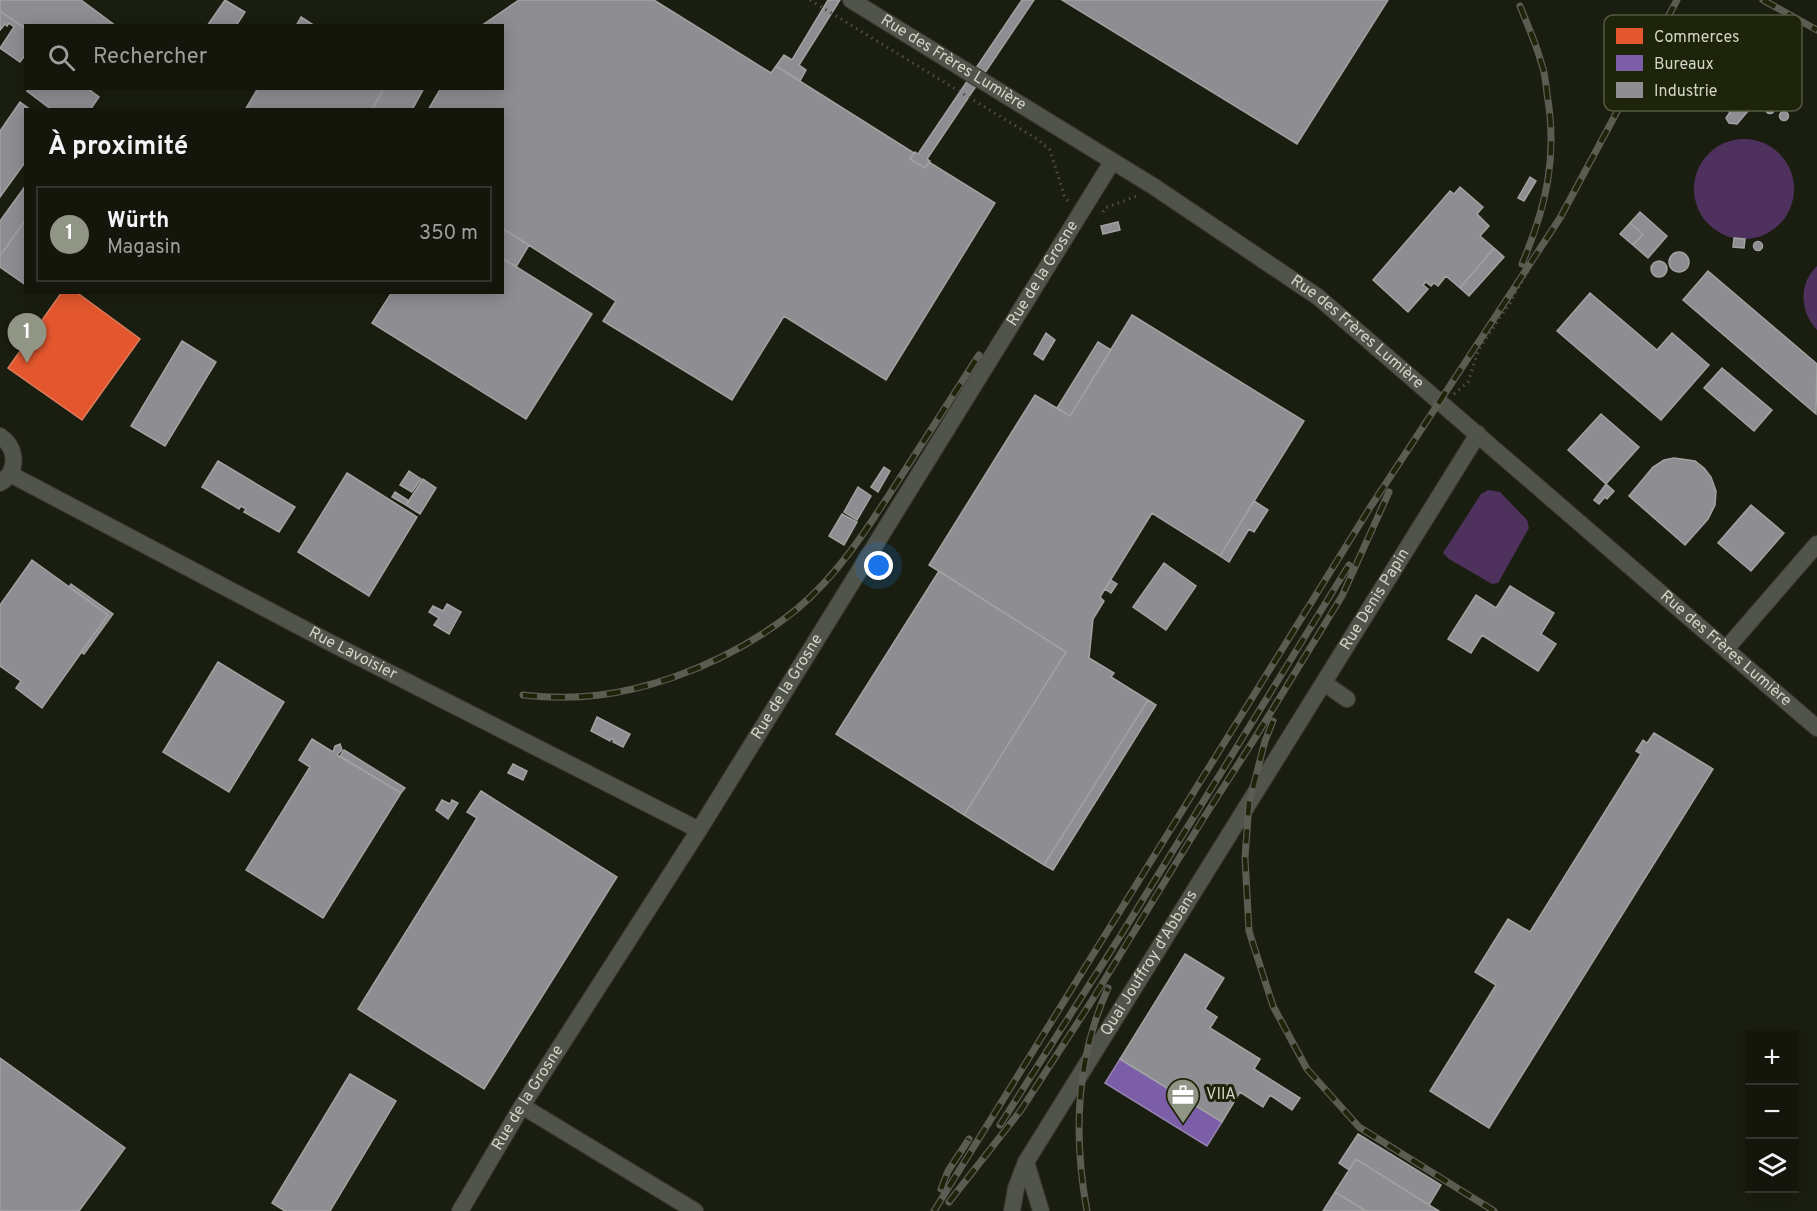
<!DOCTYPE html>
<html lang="fr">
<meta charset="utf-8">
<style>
:root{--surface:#14160c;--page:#1d1f15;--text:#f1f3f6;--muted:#9d9f9d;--line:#33352d;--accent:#919586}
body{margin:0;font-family:Overpass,sans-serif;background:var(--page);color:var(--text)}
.controls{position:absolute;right:18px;bottom:18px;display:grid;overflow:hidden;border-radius:0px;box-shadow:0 3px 15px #0003}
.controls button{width:54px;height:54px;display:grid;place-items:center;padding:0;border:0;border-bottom:2px solid var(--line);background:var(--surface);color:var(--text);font:30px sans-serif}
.you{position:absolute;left:879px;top:566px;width:21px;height:21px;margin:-15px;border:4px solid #fff;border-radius:50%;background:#1a73e8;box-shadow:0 0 0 9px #1a73e833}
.badge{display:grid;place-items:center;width:39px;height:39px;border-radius:50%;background:var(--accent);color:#fff;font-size:20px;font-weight:700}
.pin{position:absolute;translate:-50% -50px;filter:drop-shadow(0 2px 3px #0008)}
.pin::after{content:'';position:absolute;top:32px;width:21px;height:18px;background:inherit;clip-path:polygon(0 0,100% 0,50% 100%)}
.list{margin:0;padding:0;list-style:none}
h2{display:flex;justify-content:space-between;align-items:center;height:78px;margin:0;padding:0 24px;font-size:26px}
h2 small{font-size:20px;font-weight:400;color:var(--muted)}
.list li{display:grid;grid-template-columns:39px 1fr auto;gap:18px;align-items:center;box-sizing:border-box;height:96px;margin:0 12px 12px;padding:0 12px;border:2px solid var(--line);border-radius:0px}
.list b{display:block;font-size:22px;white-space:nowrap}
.list p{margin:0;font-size:20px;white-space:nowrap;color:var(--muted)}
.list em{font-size:20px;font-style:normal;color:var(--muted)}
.icon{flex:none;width:33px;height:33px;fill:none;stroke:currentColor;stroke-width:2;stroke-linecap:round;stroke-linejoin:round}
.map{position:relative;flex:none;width:1817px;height:1211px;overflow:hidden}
.search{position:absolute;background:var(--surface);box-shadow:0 3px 15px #0003;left:24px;top:24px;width:480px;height:66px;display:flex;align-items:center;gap:15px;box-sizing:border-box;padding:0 21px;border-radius:0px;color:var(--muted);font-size:22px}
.panel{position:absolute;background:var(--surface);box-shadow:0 3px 15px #0003;left:24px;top:108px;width:480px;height:186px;border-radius:0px}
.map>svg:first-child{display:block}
</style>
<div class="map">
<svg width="1817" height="1211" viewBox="0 0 1817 1211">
<rect width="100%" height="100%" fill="#1a1e10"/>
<path fill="#4e325d" d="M1694 189a50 50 0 1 1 100 0a50 50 0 1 1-100 0Z
M1817 266V330C1800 312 1798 284 1817 266Z
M1488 490 1500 492 1527 520 1529 528 1498 583 1492 584 1449 559 1443 553 1481 494Z"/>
<path fill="#e4572e" stroke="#de7d5c" stroke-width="1.5" d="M62 292H76L140 339 82 420 8 368Z"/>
<path fill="#7b5ea7" stroke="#9582b0" stroke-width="1.5" d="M1120 1059 1222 1122 1207 1146 1105 1083Z"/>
<path fill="#8d8d92" stroke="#a1a3a2" stroke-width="1.5" d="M0 0H81L116 26H26V29L0 11Z
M225 0 245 12 236 26H207Z
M519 0H654L771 73 776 66 914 153 910 159 925 168 929 162 995 203 886 380 784 316 732 400 603 321 616 301 502 228V110H428L441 88H502V26H481Z
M828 0H840L799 65 806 70 800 81 776 66 784 55 792 60Z
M1022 0H1034L927 159 930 161 925 168 910 159 915 152 918 154Z
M1062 0H1388L1297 144Z
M0 11 26 29V54L20 62 0 48 14 27 9 23 7 26 5 24 0 30Z
M301 17 315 26H296Z
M29 88H87L99 97 90 110H52L27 91Z
M258 88H384L372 110H245Z
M384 88H424L412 110H372Z
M1748 91 1753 93 1757 99 1756 106 1748 111 1737 124 1729 123 1726 118 1730 112 1724 106 1733 95 1738 99 1740 95Z
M20 102 31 110H26V161L0 197V131Z
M1765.5 109a4.5 4.5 0 1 1 9 0a4.5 4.5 0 1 1-9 0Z
M1779.5 116a4.5 4.5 0 1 1 9 0a4.5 4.5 0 1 1-9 0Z
M1530 177 1536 181 1524 201 1518 198Z
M26 185V219L0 256V221Z
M1460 187 1483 207 1477 214 1489 226 1480 236 1494 248 1460 288 1446 276 1438 286 1434 283 1431 286 1426 282 1423 285 1428 289 1408 312 1373 280 1450 191 1454 194Z
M1640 212 1667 236 1648 258 1633 245 1643 234 1630 223Z
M26 219V285L0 267V256Z
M1118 222 1120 230 1103 234 1101 226Z
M1630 223 1643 234 1633 245 1620 234Z
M502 228 529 245 516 267 502 258Z
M1734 238 1745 239 1744 248 1733 247Z
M1753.5 246a4.5 4.5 0 1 1 9 0a4.5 4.5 0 1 1-9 0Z
M1494 248 1504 257 1469 296 1460 288Z
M1669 262a10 10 0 1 1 20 0a10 10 0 1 1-20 0Z
M502 258 592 314 526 419 372 323 392 292H502Z
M1651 269a8 8 0 1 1 16 0a8 8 0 1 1-16 0Z
M1708 271 1817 364 1816 414 1683 300Z
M1590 293 1657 350 1672 333 1709 365 1661 420 1557 331Z
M1132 315 1304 421 1220 556 1152 513 1100 597 1104 601 1093 619 1089 658 1114 673 1111 677 1148 700 1044 865 964 815 1066 652 929 565 1035 395 1070 416Z
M1046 333 1055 340 1043 360 1034 354Z
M182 341 216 362 165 446 131 426Z
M1098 342 1111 350 1070 416 1057 408Z
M1722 368 1772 410 1754 431 1704 388Z
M1601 414 1639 447 1606 484 1568 450Z
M1674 458 1695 461 1704 468 1711 477 1716 491 1715 505 1708 519 1685 545 1629 496 1653 467 1664 460Z
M218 461 295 507 279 532 244 512 246 509 241 506 239 509 202 487Z
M884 467 890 471 878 492 871 487Z
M409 471 421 479 412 492 400 485Z
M347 473 417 517 369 596 298 552Z
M423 479 436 488 420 514 406 505Z
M1606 484 1614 491 1607 499 1605 497 1599 504 1594 500Z
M858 487 871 496 857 520 844 512Z
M395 492 409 501 406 505 392 497Z
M1254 501 1268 510 1254 532 1249 529 1229 562 1220 556Z
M1751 505 1784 533 1751 571 1718 543Z
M842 514 857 522 844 545 829 536Z
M32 560 108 615 42 708 16 688 21 681 0 666V605Z
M1164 563 1196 586 1166 630 1133 607Z
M939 571 1066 652 964 815 836 734Z
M1111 580 1117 584 1111 593 1105 589Z
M71 584 113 614 84 654 81 652 108 615 69 587Z
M1510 586 1554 613 1541 634 1556 644 1538 671 1482 635 1471 653 1448 639 1476 595 1496 608Z
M447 604 461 612 449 634 434 625 439 618 429 612 433 606 443 611Z
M218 662 284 702 229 792 163 752Z
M1148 700 1156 705 1053 870 1044 865Z
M597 717 630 734 623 747 613 742 614 740 611 739 610 741 591 731Z
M1654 733 1713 769 1489 1128 1430 1091 1496 985 1475 972 1508 919 1530 932 1641 754 1636 751 1643 740 1647 743Z
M312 739 333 752 335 746 340 744 342 750 337 755 401 793 323 918 246 870 310 767 299 760Z
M344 750 405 788 401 793 340 756Z
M513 764 527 771 523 780 508 773Z
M481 791 617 877 484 1089 358 1009 477 818 467 812Z
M442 800 450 804 452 800 458 803 448 819 436 810Z
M1185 954 1224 978 1205 1009 1217 1017 1210 1028 1260 1059 1254 1069 1300 1098 1292 1110 1270 1095 1263 1107 1240 1092 1222 1122 1120 1059Z
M0 1058 125 1148 79 1211H0Z
M350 1074 396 1101 330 1211H285L272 1203Z
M1358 1134 1441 1185 1429 1205 1356 1159 1349 1170 1339 1163Z
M1356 1159 1429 1205 1439 1211H1366L1335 1192Z
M1335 1192 1366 1211H1323Z"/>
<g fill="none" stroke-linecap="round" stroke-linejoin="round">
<defs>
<g id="minor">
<path id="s1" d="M851 0 1153 186 1318 297 1817 728"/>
<path d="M0 436C17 448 19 471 0 483"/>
<path id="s2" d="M10 474 329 642 699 830"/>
<path d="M1726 649 1817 544"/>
<path d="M1324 683 1347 699"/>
<path d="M522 1106 695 1211"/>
<path id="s3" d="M1026 1162 1478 434"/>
<path id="s4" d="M460 1211 522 1106 699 830 1112 162"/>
<path d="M1012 1211 1016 1188 1026 1162 1041 1211"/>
</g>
</defs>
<use href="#minor" stroke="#37392f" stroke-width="18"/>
<path stroke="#4e5047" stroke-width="3" stroke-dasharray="1.5 4.5" stroke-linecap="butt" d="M810 0 1037 139 1050 150 1065 198 1069 202
M1103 212 1105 208 1137 196
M1454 394 1468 382 1479 349 1510 303 1602 138 1676 0"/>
<use href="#minor" stroke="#51544a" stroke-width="16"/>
<defs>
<path id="rail" d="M1763 0 1817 30
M1520 6C1527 24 1536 43 1541 62 1545 72 1546 83 1547 94 1558 157 1546 207 1522 264
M523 695C578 701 622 695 674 677 719 661 760 639 797 609 839 574 869 526 898 481 925 439 952 397 979 355
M1273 721 1265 741 1249 803 1245 858 1249 931 1273 1006 1307 1069 1359 1127 1494 1211
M1000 1125 1121 935 1349 565
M941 1189 948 1171 969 1139
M949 1202 1021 1110 1091 1002 1203 819 1255 738 1342 596 1389 492
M934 1211 1371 506 1560 218 1677 0
M1087 1211C1073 1135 1076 1059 1108 988"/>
</defs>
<use href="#rail" stroke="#5b5d53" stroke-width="7"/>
<use href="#rail" stroke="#1e240a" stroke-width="4.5" stroke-dasharray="14" stroke-linecap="butt"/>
</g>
<defs>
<symbol id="office-pin" viewBox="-11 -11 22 30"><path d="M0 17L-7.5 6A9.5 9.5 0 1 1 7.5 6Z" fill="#919586" stroke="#1e240a"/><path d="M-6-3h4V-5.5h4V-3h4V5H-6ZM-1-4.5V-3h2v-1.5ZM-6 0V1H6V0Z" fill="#fff"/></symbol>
</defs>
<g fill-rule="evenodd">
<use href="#office-pin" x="1164" y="1076" width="38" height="52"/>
</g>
<g text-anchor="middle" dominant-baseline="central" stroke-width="6" stroke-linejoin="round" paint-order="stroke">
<g font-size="16" fill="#d1d5c6" stroke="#1e240a">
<text stroke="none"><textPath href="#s1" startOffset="120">Rue des Frères Lumière</textPath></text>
<text stroke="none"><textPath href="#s4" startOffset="1104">Rue de la Grosne</textPath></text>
<text stroke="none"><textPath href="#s1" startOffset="606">Rue des Frères Lumière</textPath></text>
<text stroke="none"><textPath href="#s3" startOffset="662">Rue Denis Papin</textPath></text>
<text stroke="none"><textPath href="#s1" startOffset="1092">Rue des Frères Lumière</textPath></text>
<text stroke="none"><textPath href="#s2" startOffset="387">Rue Lavoisier</textPath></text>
<text stroke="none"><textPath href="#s4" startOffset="618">Rue de la Grosne</textPath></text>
<text stroke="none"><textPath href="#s3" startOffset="234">Quai Jouffroy d'Abbans</textPath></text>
<text stroke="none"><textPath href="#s4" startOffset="132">Rue de la Grosne</textPath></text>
</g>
<g font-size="16" fill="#d1d5c6" stroke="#1e240a" text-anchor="start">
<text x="1206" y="1095">VIIA</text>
</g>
</g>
<rect x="1604" y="15" width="198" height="96" rx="9" fill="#1e240a" stroke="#545942" stroke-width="1.5"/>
<rect x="1616" y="28" width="27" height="16" fill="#e4572e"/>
<rect x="1616" y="55" width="27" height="16" fill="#7b5ea7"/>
<rect x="1616" y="82" width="27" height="16" fill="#8d8d92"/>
<g font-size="16" fill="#d1d5c6">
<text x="1654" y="42">Commerces</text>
<text x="1654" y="69">Bureaux</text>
<text x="1654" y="96">Industrie</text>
</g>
</svg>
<div class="controls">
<button>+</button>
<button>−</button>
<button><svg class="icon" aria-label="layers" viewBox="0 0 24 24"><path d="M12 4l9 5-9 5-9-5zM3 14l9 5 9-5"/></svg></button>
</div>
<div class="you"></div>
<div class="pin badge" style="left:27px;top:363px">1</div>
<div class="search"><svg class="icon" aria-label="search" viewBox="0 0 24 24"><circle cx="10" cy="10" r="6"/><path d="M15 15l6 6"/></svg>Rechercher</div>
<section class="panel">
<h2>À proximité<small></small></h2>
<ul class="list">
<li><span class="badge">1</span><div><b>Würth</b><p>Magasin</p></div><em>350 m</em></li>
</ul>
</section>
</div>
